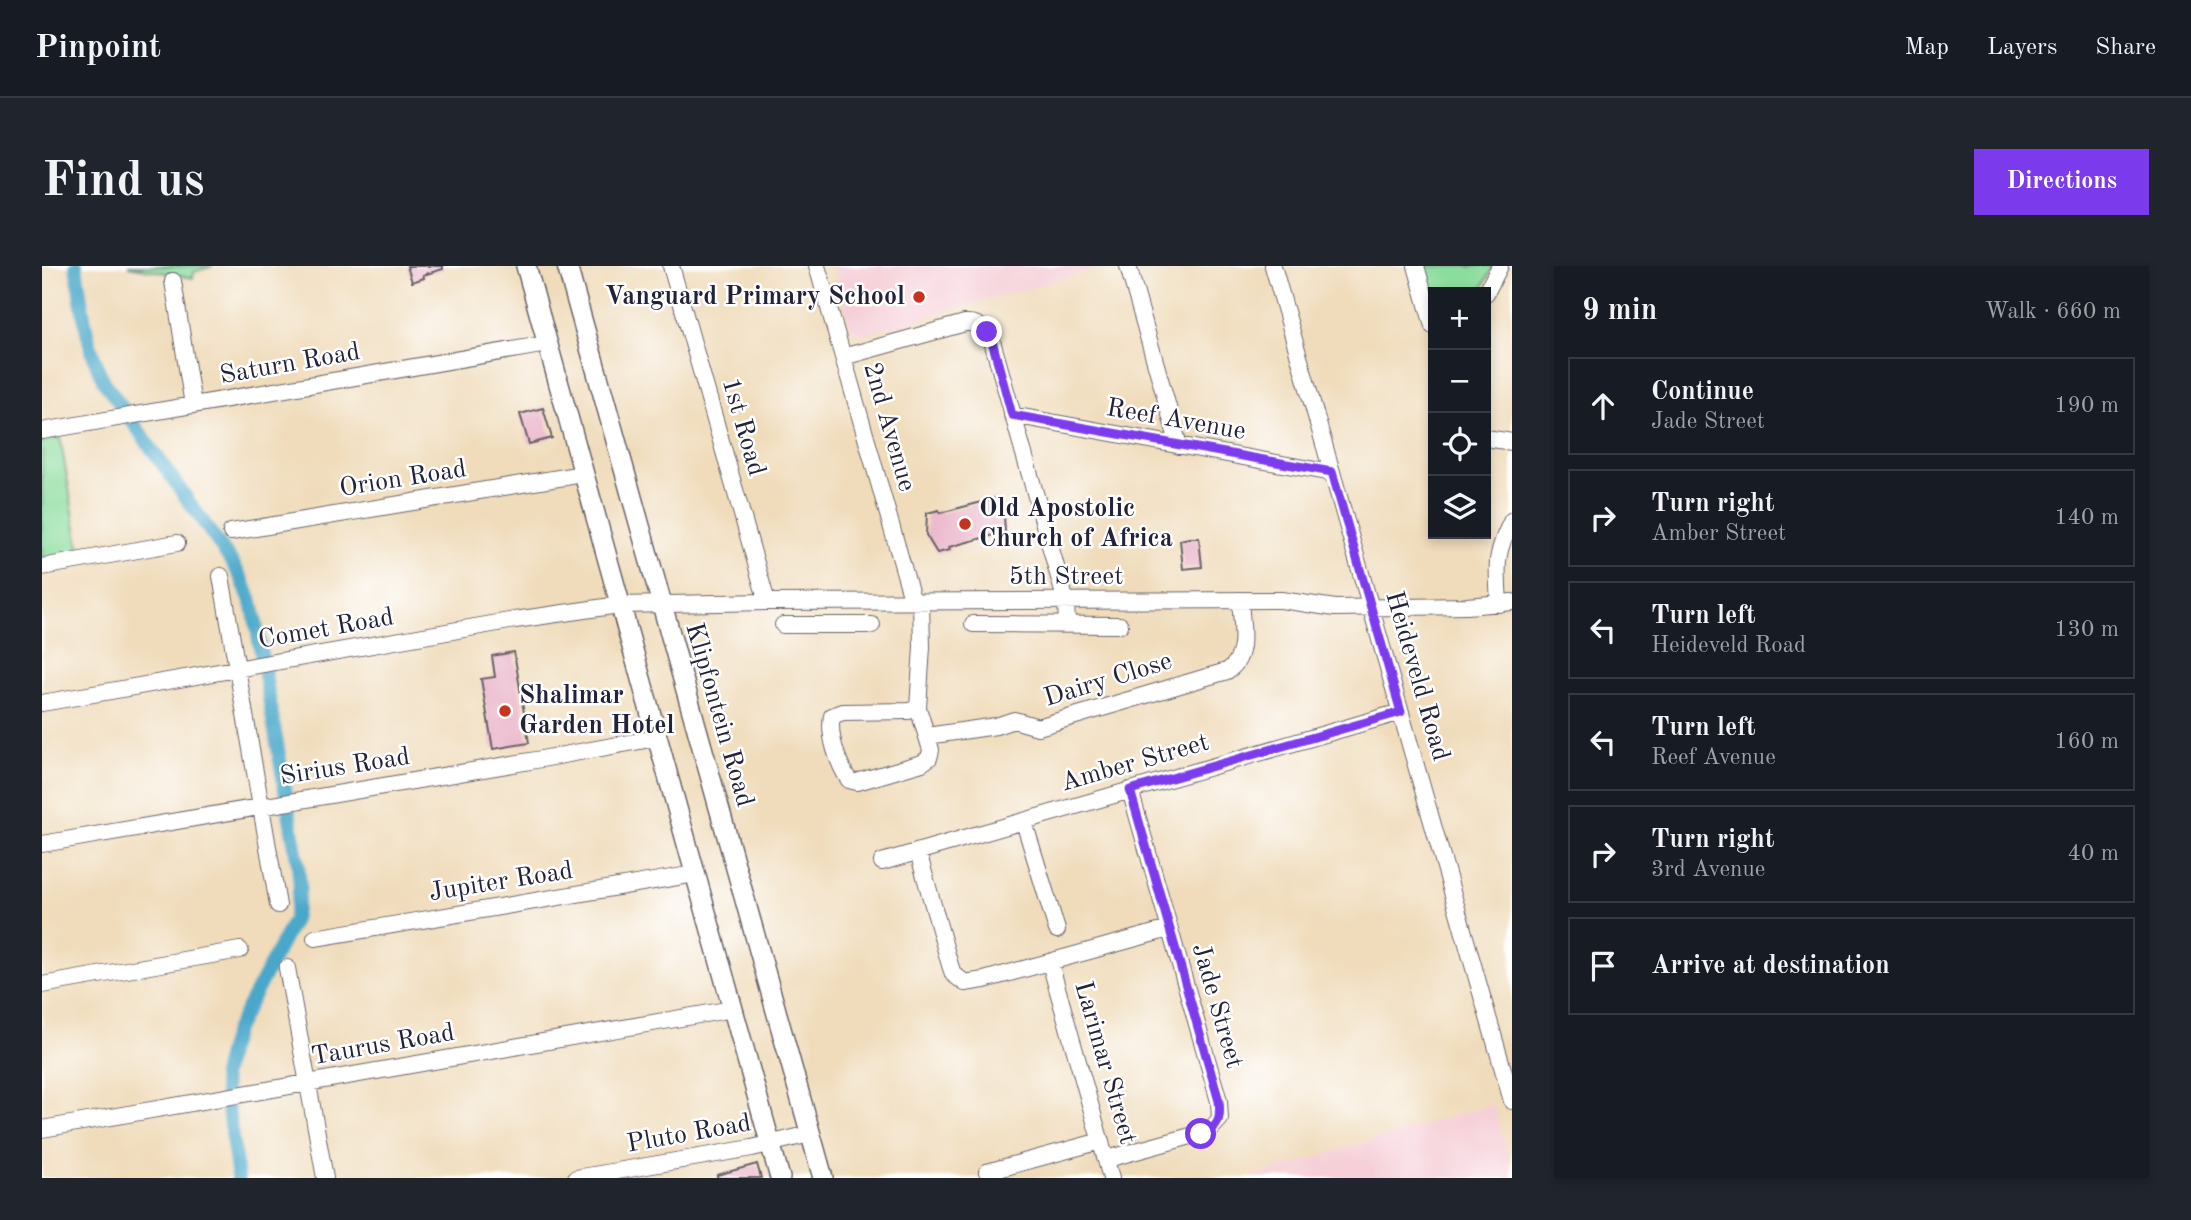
<!DOCTYPE html>
<meta charset="utf-8">
<style>
:root{--surface:#171b24;--page:#20242c;--text:#f1f3f6;--muted:#9ea1a6;--line:#363941;--accent:#7c3aed}
body{margin:0;font-family:"Old Standard TT",serif;background:var(--page);color:var(--text)}
.controls{position:absolute;right:21px;top:21px;display:grid;overflow:hidden;border-radius:0px;box-shadow:0 4px 10px #0003}
.controls button{width:63px;height:63px;display:grid;place-items:center;padding:0;border:0;border-bottom:2px solid var(--line);background:var(--surface);color:var(--text);font:35px sans-serif}
.stop{position:absolute;width:21px;height:21px;margin:-16px;border:5px solid #7c3aed;border-radius:50%;background:#fff}
.stop.end{background:#7c3aed;border-color:#fff;box-shadow:0 2px 7px #0008}
.list{margin:0;padding:0;list-style:none}
h2{display:flex;justify-content:space-between;align-items:center;height:91px;margin:0;padding:0 28px;font-size:30px}
h2 small{font-size:23px;font-weight:400;color:var(--muted)}
.list li{display:grid;grid-template-columns:46px 1fr auto;gap:21px;align-items:center;box-sizing:border-box;height:98px;margin:0 14px 14px;padding:0 14px;border:2px solid var(--line);border-radius:0px}
.list b{display:block;font-size:26px;white-space:nowrap}
.list p{margin:0;font-size:23px;white-space:nowrap;color:var(--muted)}
.list em{font-size:23px;font-style:normal;color:var(--muted)}
.icon{flex:none;width:38px;height:38px;fill:none;stroke:currentColor;stroke-width:2;stroke-linecap:round;stroke-linejoin:round}
.map{position:relative;flex:none;width:1470px;height:912px;overflow:hidden;border-radius:0px}
header{display:flex;align-items:center;gap:42px;box-sizing:border-box;height:98px;padding:0 35px;background:var(--surface);border-bottom:2px solid var(--line)}
header strong{font-size:33px}
nav{display:flex;gap:38px;margin-inline-start:auto;font-size:24px}
.intro{display:flex;align-items:center;justify-content:space-between;box-sizing:border-box;height:168px;padding:0 42px}
h1{margin:0;font-size:49px}
.button{padding:18px 32px;border-radius:0px;background:var(--accent);color:#fff;font-size:24px;font-weight:700}
main{display:flex;gap:42px;padding:0 42px}
aside{flex:1;background:var(--surface);border-radius:0px;box-shadow:0 4px 10px #0003}
.map>svg:first-child{display:block}
</style>
<header>
<strong>Pinpoint</strong>
<nav><a>Map</a><a>Layers</a><a>Share</a></nav>
</header>
<div class="intro"><h1>Find us</h1><a class="button">Directions</a></div>
<main>
<div class="map">
<svg width="1470" height="912" viewBox="0 0 1470 912">
<rect width="100%" height="100%" fill="#fff"/>
<filter id="ink" filterUnits="userSpaceOnUse"><feTurbulence type="fractalNoise" baseFrequency=".0143" numOctaves="2"/><feDisplacementMap in="SourceGraphic" scale="14" xChannelSelector="R" yChannelSelector="G"/><feConvolveMatrix kernelMatrix="1 2 1 2 8 2 1 2 1" color-interpolation-filters="sRGB"/></filter>
<filter id="wash" filterUnits="userSpaceOnUse"><feTurbulence type="fractalNoise" baseFrequency=".00686" numOctaves="4" result="noise"/><feDisplacementMap in="SourceGraphic" scale="28" xChannelSelector="R" yChannelSelector="G"/><feGaussianBlur stdDeviation="1.57" result="paint"/><feColorMatrix in="noise" values="0 0 0 0 0 0 0 0 0 0 0 0 0 0 0 0 0 1.4 0 .05"/><feComposite in="paint" operator="in"/></filter>
<g filter="url(#wash)">
<rect width="100%" height="100%" fill="#f0dcbb"/>
<path fill="#f6cfd8" d="M791 0H1065L820 69 809 63Z
M1451 838 1470 904V912H1206Z"/>
<path fill="#8bdd9d" stroke="#56806c" stroke-width="2" d="M86 0H171L152 6 151 12Z
M1381 0H1452L1438 26H1391V37Z
M18 171 38 286 0 293V175Z"/>
<g fill="none" stroke-linecap="round" stroke-linejoin="round">
<path stroke="#4aa8c9" stroke-width="14" d="M34 0C40 39 44 78 61 114L191 298 200 313 211 340 256 598 258 621 252 654 193 765 186 787 181 810 196 912"/>
</g>
<g id="blocks">
<path fill="#e9b0c6" d="M365 0H401V3L381 9 382 12 370 16Z
M501 142 510 172 487 178 478 148Z
M955 232 962 249 963 266 907 281 908 284 895 287 884 269 885 247 897 244 898 247Z
M1147 272H1157L1160 301 1141 303 1138 274Z
M472 386 487 477 451 483 439 413 453 411 450 390Z
M715 898 719 912H675V909Z"/>
</g>
</g>
<g filter="url(#ink)">
<use href="#blocks" fill-opacity="0" stroke="#6a6368" stroke-width="2"/>
<g fill="none" stroke-linecap="round" stroke-linejoin="round">
<defs>
<path id="minor" d="M629 0 725 336
M775 0 871 336
M1086 0 1137 180
M1231 0 1470 835
M1374 0 1391 60
M131 15 151 139
M1444 27 1458 0
M801 91 923 57C937 56 943 63 950 75L1024 336 1025 359
M970 149 1290 207
M0 165 505 78
M1444 172 1470 176
M189 266 541 208
M0 301 135 277
M179 310 236 639
M1457 338C1455 299 1452 290 1470 254
M931 358 1078 359
M741 359H830
M0 437 473 354 577 339 725 336 1239 334 1293 342 1425 340 1470 336
M876 442 867 445 801 446 790 450C786 469 796 498 807 514L815 516 880 497 887 492 889 484 876 442 880 381 879 336
M885 470 954 460 972 454 996 461 1185 405C1208 391 1199 358 1198 334
M982 556 1015 664
M0 578 494 494 614 472
M876 586 908 699 911 708 923 717 942 714 1127 663
M840 596 1359 446
M273 672 653 608
M1008 697 1069 912
M245 702 283 912
M0 719 198 684
M0 863 691 743
M1065 893 1167 865 1178 853 1177 835 1088 524
M945 906 1059 875
M534 912 710 882 768 868"/>
<path id="major" d="M484 0 738 912
M525 0 781 912"/>
</defs>
<use href="#minor" stroke="#6a6368" stroke-width="18"/>
<use href="#major" stroke="#6a6368" stroke-width="22"/>
<use href="#minor" stroke="#fff" stroke-width="16"/>
<use href="#major" stroke="#fff" stroke-width="19"/>
</g>
</g>
<g fill="none" stroke-linecap="round" stroke-linejoin="round" filter="url(#ink)">
<path stroke="#7c3aed" stroke-width="9" d="M945 66 950 75 970 149 1290 206 1359 446 1088 524 1177 835C1179 852 1177 862 1159 868"/>
</g>
<g fill="#c8321e" stroke="#fff" stroke-width="2.5">
<circle cx="877" cy="31" r="7"/>
<circle cx="923" cy="258" r="7"/>
<circle cx="463" cy="445" r="7"/>
</g>
<g text-anchor="middle" dominant-baseline="central" stroke-width="5" stroke-linejoin="round" paint-order="stroke">
<g font-size="26" font-weight="bold" fill="#22223b" stroke="#fff" text-anchor="start">
<text x="863" y="31" text-anchor="end">Vanguard Primary School</text>
<text x="937" y="243">Old Apostolic<tspan x="937" dy="30">Church of Africa</tspan></text>
<text x="477" y="430">Shalimar<tspan x="477" dy="30">Garden Hotel</tspan></text>
</g>
<g font-size="26" fill="#22223b" stroke="#fff">
<text transform="translate(248 98) rotate(-10)">Saturn Road</text>
<text transform="translate(1134 154) rotate(10)">Reef Avenue</text>
<text transform="translate(701 161) rotate(74)">1st Road</text>
<text transform="translate(847 161) rotate(74)">2nd Avenue</text>
<text transform="translate(361 213) rotate(-9)">Orion Road</text>
<text x="1024" y="311">5th Street</text>
<text transform="translate(284 363) rotate(-10)">Comet Road</text>
<text transform="translate(1375 410) rotate(74)">Heideveld Road</text>
<text transform="translate(1066 414) rotate(-17)">Dairy Close</text>
<text transform="translate(677 449) rotate(74)">Klipfontein Road</text>
<text transform="translate(1093 497) rotate(-16)">Amber Street</text>
<text transform="translate(303 501) rotate(-9)">Sirius Road</text>
<text transform="translate(459 616) rotate(-9)">Jupiter Road</text>
<text transform="translate(1175 740) rotate(74)">Jade Street</text>
<text transform="translate(341 779) rotate(-10)">Taurus Road</text>
<text transform="translate(1063 797) rotate(74)">Larimar Street</text>
<text transform="translate(647 868) rotate(-10)">Pluto Road</text>
</g>
</g>
</svg>
<div class="controls">
<button>+</button>
<button>−</button>
<button><svg class="icon" aria-label="locate" viewBox="0 0 24 24"><circle cx="12" cy="12" r="6"/><path d="M12 2v4M12 18v4M2 12h4M18 12h4"/></svg></button>
<button><svg class="icon" aria-label="layers" viewBox="0 0 24 24"><path d="M12 4l9 5-9 5-9-5zM3 14l9 5 9-5"/></svg></button>
</div>
<div class="stop" style="left:1159px;top:868px"></div>
<div class="stop end" style="left:945px;top:66px"></div>
</div>
<aside>
<h2>9 min<small>Walk · 660 m</small></h2>
<ul class="list">
<li><svg class="icon" aria-label="ahead" viewBox="0 0 24 24"><path d="M12 20V5M6 11l6-6 6 6"/></svg><div><b>Continue</b><p>Jade Street</p></div><em>190 m</em></li>
<li><svg class="icon" aria-label="right" viewBox="0 0 24 24"><path d="M7 20v-9h11M14 6l5 5-5 5"/></svg><div><b>Turn right</b><p>Amber Street</p></div><em>140 m</em></li>
<li><svg class="icon" aria-label="left" viewBox="0 0 24 24"><path d="M17 20v-9H6M10 6l-5 5 5 5"/></svg><div><b>Turn left</b><p>Heideveld Road</p></div><em>130 m</em></li>
<li><svg class="icon" aria-label="left" viewBox="0 0 24 24"><path d="M17 20v-9H6M10 6l-5 5 5 5"/></svg><div><b>Turn left</b><p>Reef Avenue</p></div><em>160 m</em></li>
<li><svg class="icon" aria-label="right" viewBox="0 0 24 24"><path d="M7 20v-9h11M14 6l5 5-5 5"/></svg><div><b>Turn right</b><p>3rd Avenue</p></div><em>40 m</em></li>
<li><svg class="icon" aria-label="arrive" viewBox="0 0 24 24"><path d="M6 21V4h12l-3 4 3 4H6"/></svg><div><b>Arrive at destination</b></div></li>
</ul>
</aside>
</main>
